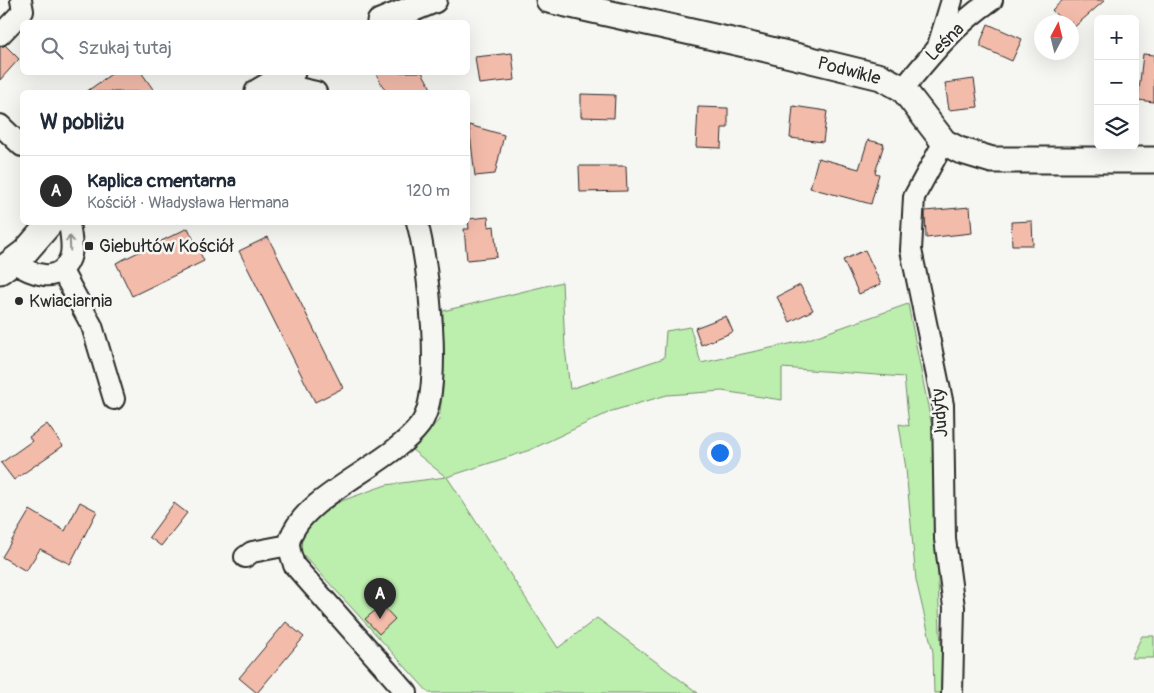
<!DOCTYPE html>
<html lang="pl">
<meta charset="utf-8">
<style>
:root{--surface:#fff;--page:#f2f2f3;--text:#1f2937;--muted:#747a83;--line:#e0e1e3;--accent:#2b2b2b}
body{margin:0;font-family:Pangolin,sans-serif;background:var(--page);color:var(--text)}
.controls{position:absolute;right:15px;top:15px;display:grid;overflow:hidden;border-radius:8px;box-shadow:0 5px 20px #0002}
.controls button{width:45px;height:45px;display:grid;place-items:center;padding:0;border:0;border-bottom:1px solid var(--line);background:var(--surface);color:var(--text);font:25px sans-serif}
.compass{position:absolute;left:1034px;top:15px;width:45px;height:45px;border-radius:50%;background:var(--surface);box-shadow:0 5px 20px #0002;rotate:7deg}
.you{position:absolute;left:719px;top:452px;width:18px;height:18px;margin:-12px;border:4px solid #fff;border-radius:50%;background:#1a73e8;box-shadow:0 0 0 8px #1a73e833}
.badge{display:grid;place-items:center;width:32px;height:32px;border-radius:50%;background:var(--accent);color:#fff;font-size:16px;font-weight:700}
.pin{position:absolute;translate:-50% -41px;filter:drop-shadow(0 1px 2px #0008)}
.pin::after{content:'';position:absolute;top:26px;width:18px;height:15px;background:inherit;clip-path:polygon(0 0,100% 0,50% 100%)}
.list{margin:0;padding:0;list-style:none}
h2{display:flex;justify-content:space-between;align-items:center;height:65px;margin:0;padding:0 20px;font-size:21px}
h2 small{font-size:16px;font-weight:400;color:var(--muted)}
.list li{display:grid;grid-template-columns:32px 1fr auto;gap:15px;align-items:center;box-sizing:border-box;height:70px;padding:0 20px;border-top:1px solid var(--line)}
.list b{display:block;font-size:19px;white-space:nowrap}
.list p{margin:0;font-size:16px;white-space:nowrap;color:var(--muted)}
.list em{font-size:16px;font-style:normal;color:var(--muted)}
.icon{flex:none;width:28px;height:28px;fill:none;stroke:currentColor;stroke-width:2;stroke-linecap:round;stroke-linejoin:round}
.map{position:relative;flex:none;width:1154px;height:693px;overflow:hidden}
.search{position:absolute;background:var(--surface);box-shadow:0 5px 20px #0002;left:20px;top:20px;width:450px;height:55px;display:flex;align-items:center;gap:12px;box-sizing:border-box;padding:0 18px;border-radius:8px;color:var(--muted);font-size:19px}
.panel{position:absolute;background:var(--surface);box-shadow:0 5px 20px #0002;left:20px;top:90px;width:450px;height:135px;border-radius:8px}
.map>svg:first-child{display:block}
</style>
<div class="map">
<svg width="1154" height="693" viewBox="0 0 1154 693">
<rect width="100%" height="100%" fill="#f6f6f2"/>
<filter id="ink" filterUnits="userSpaceOnUse"><feTurbulence type="fractalNoise" baseFrequency=".02" numOctaves="2"/><feDisplacementMap in="SourceGraphic" scale="10" xChannelSelector="R" yChannelSelector="G"/><feConvolveMatrix kernelMatrix="1 2 1 2 8 2 1 2 1" color-interpolation-filters="sRGB"/></filter>
<g filter="url(#ink)">
<path fill="#bceead" stroke="#748c6c" d="M562 282 565 348 570 389 664 358 666 331 690 327 701 363 803 341 908 304 932 427 940 632 945 693H934L933 652 916 580 906 469 899 424 909 426 904 377 782 368V400L722 391 667 395 612 411 530 450 447 477 558 648 597 618 698 693H429L301 552 302 529 333 504 386 485 446 477 411 449 439 420 443 388V311Z
M1142 636H1154V658H1131Z"/>
<path fill="#f3bbaa" stroke="#2b2b2b" d="M1063 0H1105L1072 29V22H1063L1052 10Z
M988 24 1022 39 1012 61 981 47V41Z
M5 45 19 59 0 80V47Z
M512 53 515 80 479 84 475 57Z
M1143 54 1154 55V102L1138 100Z
M114 72H141L155 92H86Z
M375 72H422L433 92H386Z
M974 79 978 107 949 110 945 83Z
M581 94 615 95 614 118 581 117Z
M793 106 827 111 823 142 790 138Z
M698 107 728 108V128H722L721 148 696 147Z
M469 125 504 135 495 174 475 176Z
M868 140 884 144 875 173 879 174 871 204 810 188 818 158 859 169Z
M579 166H626L627 191 580 192Z
M970 207 972 233 926 238 925 211Z
M488 217 489 227 494 226 497 257 467 260 464 229H469L468 219Z
M1032 221 1033 245H1012L1011 222Z
M188 228 204 261 132 296 116 263Z
M268 237 343 388 315 402 239 251Z
M865 250 881 284 859 294 843 260Z
M800 285 813 310 790 322 777 297Z
M726 316 733 332 701 345 695 328Z
M47 424 63 446 14 480 1 463 32 441 29 437Z
M80 502 97 511 70 564 40 549 26 571 2 557 30 510 65 531Z
M174 503 187 513 161 546 149 537Z
M382 605 395 619 379 634 365 619Z
M286 622 304 637 257 693 239 678Z"/>
<g fill="none" stroke-linecap="round" stroke-linejoin="round">
<defs>
<path id="minor" d="M0 35 23 11 21 0
M938 46 952 0
M276 83 316 92
M903 89C929 57 957 23 992 0
M0 125 22 146
M944 142 914 197 911 250 943 405 945 539 954 607 952 693
M13 262C31 274 59 286 70 258 74 248 70 233 69 222
M62 271 92 326 114 399
M245 557 252 552 289 545
M407 693 294 565C292 557 287 547 290 539 303 496 390 465 420 425 445 393 428 261 417 222"/>
<path id="tertiary" d="M549 0 758 47 881 77 903 89 944 142 959 150 992 160H1154
M380 22 434 0
M258 92 292 72
M0 271 25 252 51 222"/>
</defs>
<use href="#minor" stroke="#2b2b2b" stroke-width="24"/>
<use href="#tertiary" stroke="#2b2b2b" stroke-width="29"/>
<use href="#minor" stroke="#f6f6f2" stroke-width="20"/>
<use href="#tertiary" stroke="#f6f6f2" stroke-width="25"/>
</g>
<defs><path id="oneway-shaft" d="M-6 0H5M1.5-3L5.5 0L1.5 3" fill="none" stroke-width="1.6" stroke-linecap="round" stroke-linejoin="round" transform="scale(1.25)"/></defs>
<use stroke="#90908e" href="#oneway-shaft" transform="translate(70 243) rotate(-92)"/>
</g>
<g fill="#2b2b2b" stroke="#f6f6f2" stroke-width="2">
<rect x="84" y="241" width="10" height="10" rx="2.5"/>
<circle cx="19" cy="301" r="5"/>
</g>
<g text-anchor="middle" dominant-baseline="central" stroke-width="5" stroke-linejoin="round" paint-order="stroke">
<g font-size="18" fill="#2b2b2b" stroke="#f6f6f2">
<text transform="translate(945 42) rotate(-45)">Leśna</text>
<text transform="translate(849 71) rotate(15)">Podwikle</text>
<text transform="translate(940 413) rotate(-95)">Judyty</text>
</g>
<g font-size="18" fill="#2b2b2b" stroke="#f6f6f2" text-anchor="start">
<text x="99" y="246">Giebułtów Kościół</text>
<text x="29" y="301">Kwiaciarnia</text>
</g>
</g>
</svg>
<div class="controls">
<button>+</button>
<button>−</button>
<button><svg class="icon" aria-label="layers" viewBox="0 0 24 24"><path d="M12 4l9 5-9 5-9-5zM3 14l9 5 9-5"/></svg></button>
</div>
<svg class="compass" viewBox="-18 -18 36 36"><path d="M0-13l5 13h-10z" fill="#e53935"/><path d="M0 13l5-13h-10z" fill="#747a83"/></svg>
<div class="you"></div>
<div class="pin badge" style="left:380px;top:619px">A</div>
<div class="search"><svg class="icon" aria-label="search" viewBox="0 0 24 24"><circle cx="10" cy="10" r="6"/><path d="M15 15l6 6"/></svg>Szukaj tutaj</div>
<section class="panel">
<h2>W pobliżu<small></small></h2>
<ul class="list">
<li><span class="badge">A</span><div><b>Kaplica cmentarna</b><p>Kościół · Władysława Hermana</p></div><em>120 m</em></li>
</ul>
</section>
</div>
